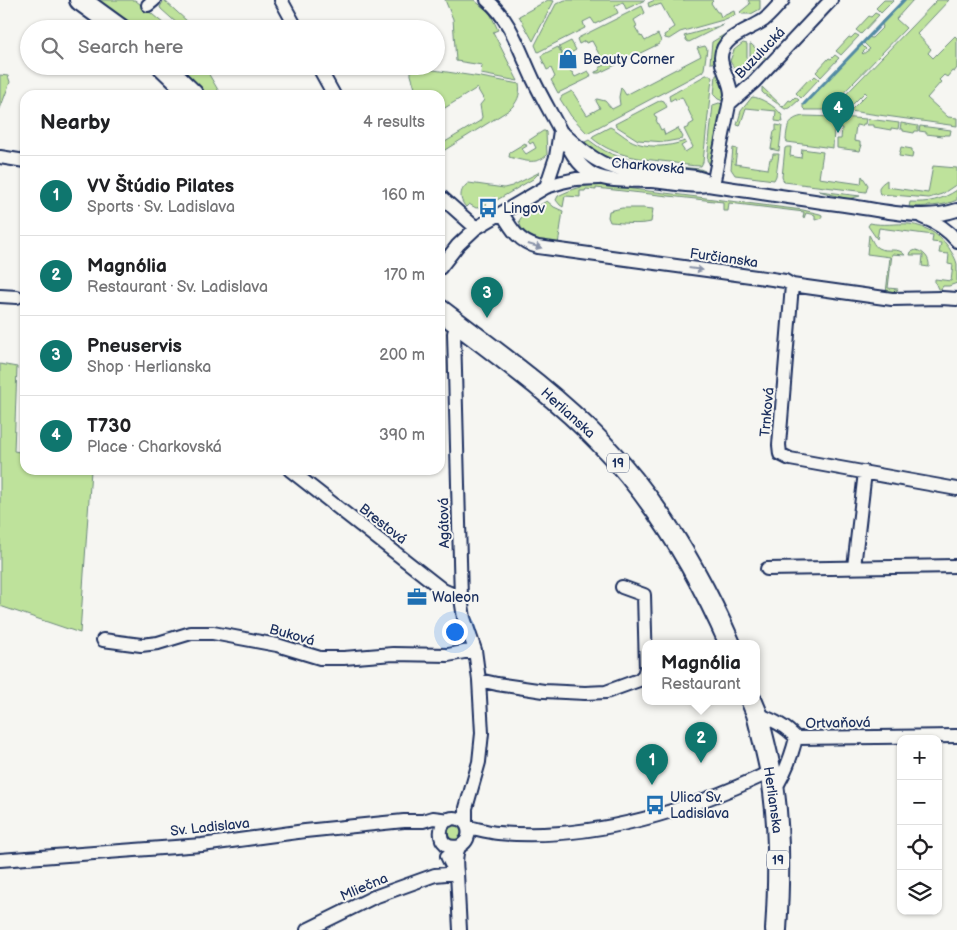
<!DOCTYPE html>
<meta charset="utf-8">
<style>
:root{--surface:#fff;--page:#f6f6f6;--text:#202124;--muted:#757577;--line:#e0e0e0;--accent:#0f766e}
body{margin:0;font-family:"Balsamiq Sans",sans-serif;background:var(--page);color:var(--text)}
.controls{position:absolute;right:15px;bottom:15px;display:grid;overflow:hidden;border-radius:10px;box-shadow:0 1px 4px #0004}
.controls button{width:45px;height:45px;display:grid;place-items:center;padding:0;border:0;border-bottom:1px solid var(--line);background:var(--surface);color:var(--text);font:25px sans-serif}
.you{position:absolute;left:454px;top:631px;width:18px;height:18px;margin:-12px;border:4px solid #fff;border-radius:50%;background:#1a73e8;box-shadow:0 0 0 8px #1a73e833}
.badge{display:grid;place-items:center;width:32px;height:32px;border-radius:50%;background:var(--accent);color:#fff;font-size:16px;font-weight:700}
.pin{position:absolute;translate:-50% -41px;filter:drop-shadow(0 1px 2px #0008)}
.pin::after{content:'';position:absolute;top:26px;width:18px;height:15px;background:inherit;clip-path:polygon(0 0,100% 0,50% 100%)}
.popup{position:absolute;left:642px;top:640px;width:118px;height:65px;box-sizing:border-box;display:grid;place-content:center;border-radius:10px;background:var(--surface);filter:drop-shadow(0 1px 4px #0005);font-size:16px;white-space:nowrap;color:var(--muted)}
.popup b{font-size:19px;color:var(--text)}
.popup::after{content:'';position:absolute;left:50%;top:100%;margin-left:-10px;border:10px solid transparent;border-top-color:var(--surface)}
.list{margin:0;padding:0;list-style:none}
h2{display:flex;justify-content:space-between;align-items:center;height:65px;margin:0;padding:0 20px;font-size:21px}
h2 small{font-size:16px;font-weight:400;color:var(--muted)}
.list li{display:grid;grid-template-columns:32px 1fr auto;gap:15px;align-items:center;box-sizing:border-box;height:80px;padding:0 20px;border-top:1px solid var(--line)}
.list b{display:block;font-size:19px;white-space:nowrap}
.list p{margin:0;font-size:16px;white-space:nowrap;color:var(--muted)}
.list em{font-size:16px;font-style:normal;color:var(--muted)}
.icon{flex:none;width:28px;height:28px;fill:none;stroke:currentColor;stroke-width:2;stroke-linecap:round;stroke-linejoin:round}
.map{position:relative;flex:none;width:957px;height:930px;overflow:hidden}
.search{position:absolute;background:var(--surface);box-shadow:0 1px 4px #0004;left:20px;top:20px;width:425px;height:55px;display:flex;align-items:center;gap:12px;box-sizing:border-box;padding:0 18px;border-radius:28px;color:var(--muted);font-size:19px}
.panel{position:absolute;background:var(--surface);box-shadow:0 1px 4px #0004;left:20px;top:90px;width:425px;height:385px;border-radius:15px}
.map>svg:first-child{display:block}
</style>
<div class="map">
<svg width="957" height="930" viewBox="0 0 957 930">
<rect width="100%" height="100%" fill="#f6f6f2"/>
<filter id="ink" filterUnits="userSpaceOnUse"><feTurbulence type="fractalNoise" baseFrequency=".02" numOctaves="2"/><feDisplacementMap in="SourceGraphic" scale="10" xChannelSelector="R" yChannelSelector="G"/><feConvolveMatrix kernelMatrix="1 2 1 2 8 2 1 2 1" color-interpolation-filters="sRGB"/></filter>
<g filter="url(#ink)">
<path fill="#bee29b" stroke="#6c887c" d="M95 0H135L170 29H135Z
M164 0 165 1 188 22 180 26 161 9 160 7Z
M445 0H474L490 13 498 30 493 32 518 81 481 74 482 65 456 61 453 19Z
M548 0 554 1 533 41 519 16Z
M565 0H645L626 9 623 2 615 6 618 13 595 24 591 18 583 22 585 28 538 52 535 45 556 4Z
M655 0H712L713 1 711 3 717 12H719L721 17 734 11 735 15 723 20 680 32 669 39 665 38 664 35 669 32 668 31 674 27 661 4 655 6 654 5 649 7 648 3Z
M748 0H760V9L751 14H742L740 12 750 4Z
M884 0H894L881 13 876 8Z
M903 0H913L896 19 906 28 827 110H805L803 108V104L861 44 866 49 862 53 863 54 870 49 863 42 867 37 872 38 883 27 881 22Z
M937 0H949L917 34 931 49 928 53 933 58 955 36 957 38V68L954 72 952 71 947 77 944 75 939 80 941 82 927 98 948 117 957 118V126L850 111 867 94 865 92 846 111 831 110Z
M642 6 645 13 634 20 637 26 635 27 641 37 642 36 645 41 658 34 661 41 659 44 599 73H595V72L600 70 599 68 605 65 592 41 586 43 585 41 579 44 577 39 578 38Z
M875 13 879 15 861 34 856 30 869 16 871 17Z
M723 25 689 42 687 41 684 36Z
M732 30 733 32 716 53 713 63H710L712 42Z
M855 34 859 36 841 55 836 51 849 37 851 38Z
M571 41 576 50 564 57 559 47Z
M743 43 747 44V73L746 74C738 74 733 67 730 61L734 50Z
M750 44H751L766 58 765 59 762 57 753 67 754 68 750 72Z
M705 46 707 49 704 69 702 72 587 133 571 116 560 99 562 96 572 91 587 115 600 108 596 101 597 99 605 101 612 109 620 105 619 97 621 87 626 95 701 56 697 48Z
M558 47 564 58H565L567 61 565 63 571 72H572L575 77 588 71 591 75 589 78 558 93 551 80 555 77 551 68 547 70 541 57 542 55Z
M835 55 839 58 821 77 816 72 829 58 831 59Z
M177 66H204L221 95H204L189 78Z
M413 67 481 77 519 84C521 95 517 103 509 110L440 153V145L480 121 482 117 480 105 484 100 477 88 440 111V95H417L411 75V69Z
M719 74 726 84 724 99 723 101 718 99 714 95 716 75Z
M0 75 8 76 10 82 0 109Z
M706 75H710L712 78 703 162 701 166C691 166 680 164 670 162 643 159 614 157 592 138L593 136 610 127C617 130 623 136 630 140 647 149 668 147 685 141L686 143 681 146 685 152 693 147 684 129 689 127V125L694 122 682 97 676 100 675 98 670 101 669 96Z
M815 76 819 79 801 98 796 93 809 79 811 80Z
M762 87 783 107 789 100 791 101 795 97 799 100 790 108 785 109 764 94 762 92Z
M752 97C760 97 776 107 781 114 783 117 782 119 783 122L775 121 776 111 746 108 740 126 737 125 741 111Z
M661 100 664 101 667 107 654 114 657 119 656 120 661 130 663 129 665 135 678 128 683 137 682 139 665 142 638 140 616 126 615 124Z
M719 103 722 104 710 165 707 160 713 105Z
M804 116 838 117H833L832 123 844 124 845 118 840 117 866 119 865 124H863L862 126 856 125 854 141 860 142V145H862L860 151 837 148V139H841L842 128 834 127 833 148 787 142 786 140C787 127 788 118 804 116Z
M868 119 899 123 898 129 891 128V130L874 127V125H867Z
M901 123 918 126V131H915L914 133 903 131V129H900Z
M776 125 782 126 779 151 771 149 774 131H776Z
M920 126 951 130 950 135H944L943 136 926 134V132L919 131Z
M543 131H545L546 132 547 155C536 166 522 160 509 157L510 152 525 143 527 146 522 149 526 154 536 148 533 142 530 144 528 141Z
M589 140C596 145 603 151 612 154 639 165 671 166 700 169L705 171 702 173C670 170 630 170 601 154 595 151 590 147 585 142Z
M787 147H791L790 156 801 158 802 149 823 152 819 178 861 184 862 176 868 185 866 192 784 182 782 177 785 148Z
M901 147 912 149V152H913L912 158 899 156Z
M733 148 737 149 735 164 768 169 770 159H772L773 154H779L776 176 774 180 735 175 731 169Z
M933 166 957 168V184L942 194 929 198 880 194C877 187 881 184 887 180V187L928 193Z
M540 172 533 179 497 200 495 197 486 202V206L476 208 469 204 466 207C458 199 460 188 469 183L504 188 512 186Z
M600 185 803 210 820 214 822 215C822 219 818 219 815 220V215L806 213 804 218H803L804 212 729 203 728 211H723V202L596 188V190L586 189 585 191H580V197L565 196 563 207 560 205 556 200 558 196C572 189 584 185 600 185Z
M957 190V200C941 207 927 206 909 207L910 202C928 203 942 200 957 190Z
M819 191 860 196 848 199Z
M547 201 554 207 563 211 558 245C540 242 524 242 519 221L523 215 545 202Z
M622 208H643L653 209 651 222C638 225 624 223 610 222L608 217 609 211Z
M870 223C883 226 896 223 909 224 927 226 944 237 952 253 954 256 956 260 957 264 957 270 957 277 957 283L949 286H943L941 289H938L935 282V279L951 281 953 265 948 264 949 254 939 253 941 243 932 242 933 235 879 228 877 239 868 226Z
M869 235C872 239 873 245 878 248 887 253 898 246 905 255L892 254 888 288 898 289 895 293H886L890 257 867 254Z
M916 250C924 252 930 258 929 267L922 266 923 255H910L911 252Z
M0 364 17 367 14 451 25 453V470H91L80 633 0 606Z
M447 833a7 7 0 1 1 14 0a7 7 0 1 1-14 0Z"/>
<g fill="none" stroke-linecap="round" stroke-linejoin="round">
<path stroke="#528aa4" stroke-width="3" d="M804 104 904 0"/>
<defs>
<path id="minor" d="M281 0 297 29
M487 0C511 20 520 52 533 79 541 96 551 113 560 130 568 147 576 165 594 175 611 183 633 180 651 181 670 182 689 188 708 185 756 192 804 200 851 206 885 211 924 221 957 210
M148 5 154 0
M318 66 334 95
M729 104 754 82 831 0
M564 134C579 148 595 162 615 168L696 177 703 179 708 185
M0 157 25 161
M713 185 731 95C731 81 721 70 721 57 722 36 750 30 764 20 771 14 777 7 783 0
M546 187 556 157 560 131
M440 196 476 228
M502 213C512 230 519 242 538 247L772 279 785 281 792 285 892 299 941 298 957 299
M922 217C936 222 948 230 957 241
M440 268 458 245 476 228 546 187 562 182 576 179 599 178
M792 285 779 445 780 454 790 459 957 489
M0 296 17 297
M454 333 461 598 464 618 475 650 479 680 482 733 479 762 466 808V824
M290 470 443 590 461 598
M854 567 865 472
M767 569 957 566
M103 640 141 645 158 643 191 633H213L277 645 320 658H344L393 654 448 655 475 650
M479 680 497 684 544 691 585 693 606 692 639 680 644 675 646 668 644 595 622 587
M757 714C772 720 785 725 796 738
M796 738 957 736
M774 790C785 774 791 758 796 738
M468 827C478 829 488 832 498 833 592 841 686 812 770 772
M447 856 451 864 457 873 460 930
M0 860 202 845 305 831 404 821H423L433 818 449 820
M307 930 374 897 435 875 457 873C456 865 455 853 460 846 461 845 462 845 463 844 468 840 470 833 467 826 466 823 462 820 459 819 436 812 433 853 460 846"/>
<path id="primary" d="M80 0 120 29
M163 66 193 95
M440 310C495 352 553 393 601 443 657 501 698 571 730 644
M752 702 757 714C763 739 771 766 774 792 780 838 779 884 776 930"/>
</defs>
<use href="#minor" stroke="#1b2f5e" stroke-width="16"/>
<use href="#primary" stroke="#1b2f5e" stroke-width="24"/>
<use href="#minor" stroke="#f6f6f2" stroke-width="12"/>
<use href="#primary" stroke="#f6f6f2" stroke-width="20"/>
</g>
<defs><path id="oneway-solid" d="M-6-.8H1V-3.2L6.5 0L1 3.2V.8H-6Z" transform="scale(1.25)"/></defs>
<g fill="#8892a8">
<use href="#oneway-solid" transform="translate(535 246) rotate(16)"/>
<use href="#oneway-solid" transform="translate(696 269) rotate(8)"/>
</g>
</g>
<defs>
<symbol id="shop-bare" viewBox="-9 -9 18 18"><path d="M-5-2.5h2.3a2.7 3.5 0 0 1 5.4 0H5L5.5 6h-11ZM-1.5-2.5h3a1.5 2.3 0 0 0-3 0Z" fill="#1f6fb2" stroke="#f6f6f2" stroke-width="2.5" paint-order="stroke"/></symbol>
<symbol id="bus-bare" viewBox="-9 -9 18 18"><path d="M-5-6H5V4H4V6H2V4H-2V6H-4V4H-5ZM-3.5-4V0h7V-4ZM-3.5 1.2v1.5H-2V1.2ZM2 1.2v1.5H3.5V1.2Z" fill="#1f6fb2" stroke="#f6f6f2" stroke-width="2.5" paint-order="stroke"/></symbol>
<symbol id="office-bare" viewBox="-9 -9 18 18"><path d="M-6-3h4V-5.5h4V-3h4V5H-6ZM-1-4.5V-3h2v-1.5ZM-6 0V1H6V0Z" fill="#1f6fb2" stroke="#f6f6f2" stroke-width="2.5" paint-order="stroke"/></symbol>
</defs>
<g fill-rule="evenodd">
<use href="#shop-bare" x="554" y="45" width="28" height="28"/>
<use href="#bus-bare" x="474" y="194" width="28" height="28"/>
<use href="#office-bare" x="403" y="583" width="28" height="28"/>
<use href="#bus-bare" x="641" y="791" width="28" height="28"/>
</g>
<g text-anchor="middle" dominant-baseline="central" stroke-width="4" stroke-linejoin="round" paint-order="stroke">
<g fill="#f6f6f2" stroke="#5d6b8a" stroke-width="1">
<rect x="607" y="453.5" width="22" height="19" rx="4"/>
<rect x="767" y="850.5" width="22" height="19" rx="4"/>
</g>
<g font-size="12" font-weight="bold" fill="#1b2f5e">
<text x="618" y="463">19</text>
<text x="778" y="860">19</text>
</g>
<g font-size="14" fill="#1b2f5e" stroke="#f6f6f2">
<text transform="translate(760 53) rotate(-46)">Buzulucká</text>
<text transform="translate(648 166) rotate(5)">Charkovská</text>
<text transform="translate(724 258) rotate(8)">Furčianska</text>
<text transform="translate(767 412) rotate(-85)">Trnková</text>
<text transform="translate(568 413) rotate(42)">Herlianska</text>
<text transform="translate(444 523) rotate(-91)">Agátová</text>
<text transform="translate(383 524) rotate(38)">Brestová</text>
<text transform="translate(292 635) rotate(16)">Buková</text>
<text transform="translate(838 723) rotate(-1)">Ortvaňová</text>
<text transform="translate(773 800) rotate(82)">Herlianska</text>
<text transform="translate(210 827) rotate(-6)">Sv. Ladislava</text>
<text transform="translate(364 887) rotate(-23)">Mliečna</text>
</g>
<g font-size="14" fill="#1b2f5e" stroke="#f6f6f2" text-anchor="start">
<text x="583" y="59">Beauty Corner</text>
<text x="503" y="208">Lingov</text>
<text x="432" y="597">Waleon</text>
<text x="670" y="797">Ulica Sv.<tspan x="670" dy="16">Ladislava</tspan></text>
</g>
</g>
</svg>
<div class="controls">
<button>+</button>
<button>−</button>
<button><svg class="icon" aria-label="locate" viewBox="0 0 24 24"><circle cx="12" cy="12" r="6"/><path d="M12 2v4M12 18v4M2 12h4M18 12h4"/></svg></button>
<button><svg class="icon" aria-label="layers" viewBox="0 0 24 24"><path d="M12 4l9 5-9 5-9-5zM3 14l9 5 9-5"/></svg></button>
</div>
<div class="you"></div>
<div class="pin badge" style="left:652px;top:785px">1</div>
<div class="pin badge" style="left:701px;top:763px">2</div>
<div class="popup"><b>Magnólia</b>Restaurant</div>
<div class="pin badge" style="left:487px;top:318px">3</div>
<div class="pin badge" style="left:838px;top:133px">4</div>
<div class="search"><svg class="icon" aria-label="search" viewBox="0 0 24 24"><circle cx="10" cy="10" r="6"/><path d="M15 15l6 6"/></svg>Search here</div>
<section class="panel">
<h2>Nearby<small>4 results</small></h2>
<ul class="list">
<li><span class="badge">1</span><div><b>VV Štúdio Pilates</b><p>Sports · Sv. Ladislava</p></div><em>160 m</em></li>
<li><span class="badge">2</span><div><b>Magnólia</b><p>Restaurant · Sv. Ladislava</p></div><em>170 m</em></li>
<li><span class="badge">3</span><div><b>Pneuservis</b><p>Shop · Herlianska</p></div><em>200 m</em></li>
<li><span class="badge">4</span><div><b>T730</b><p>Place · Charkovská</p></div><em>390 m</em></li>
</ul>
</section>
</div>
